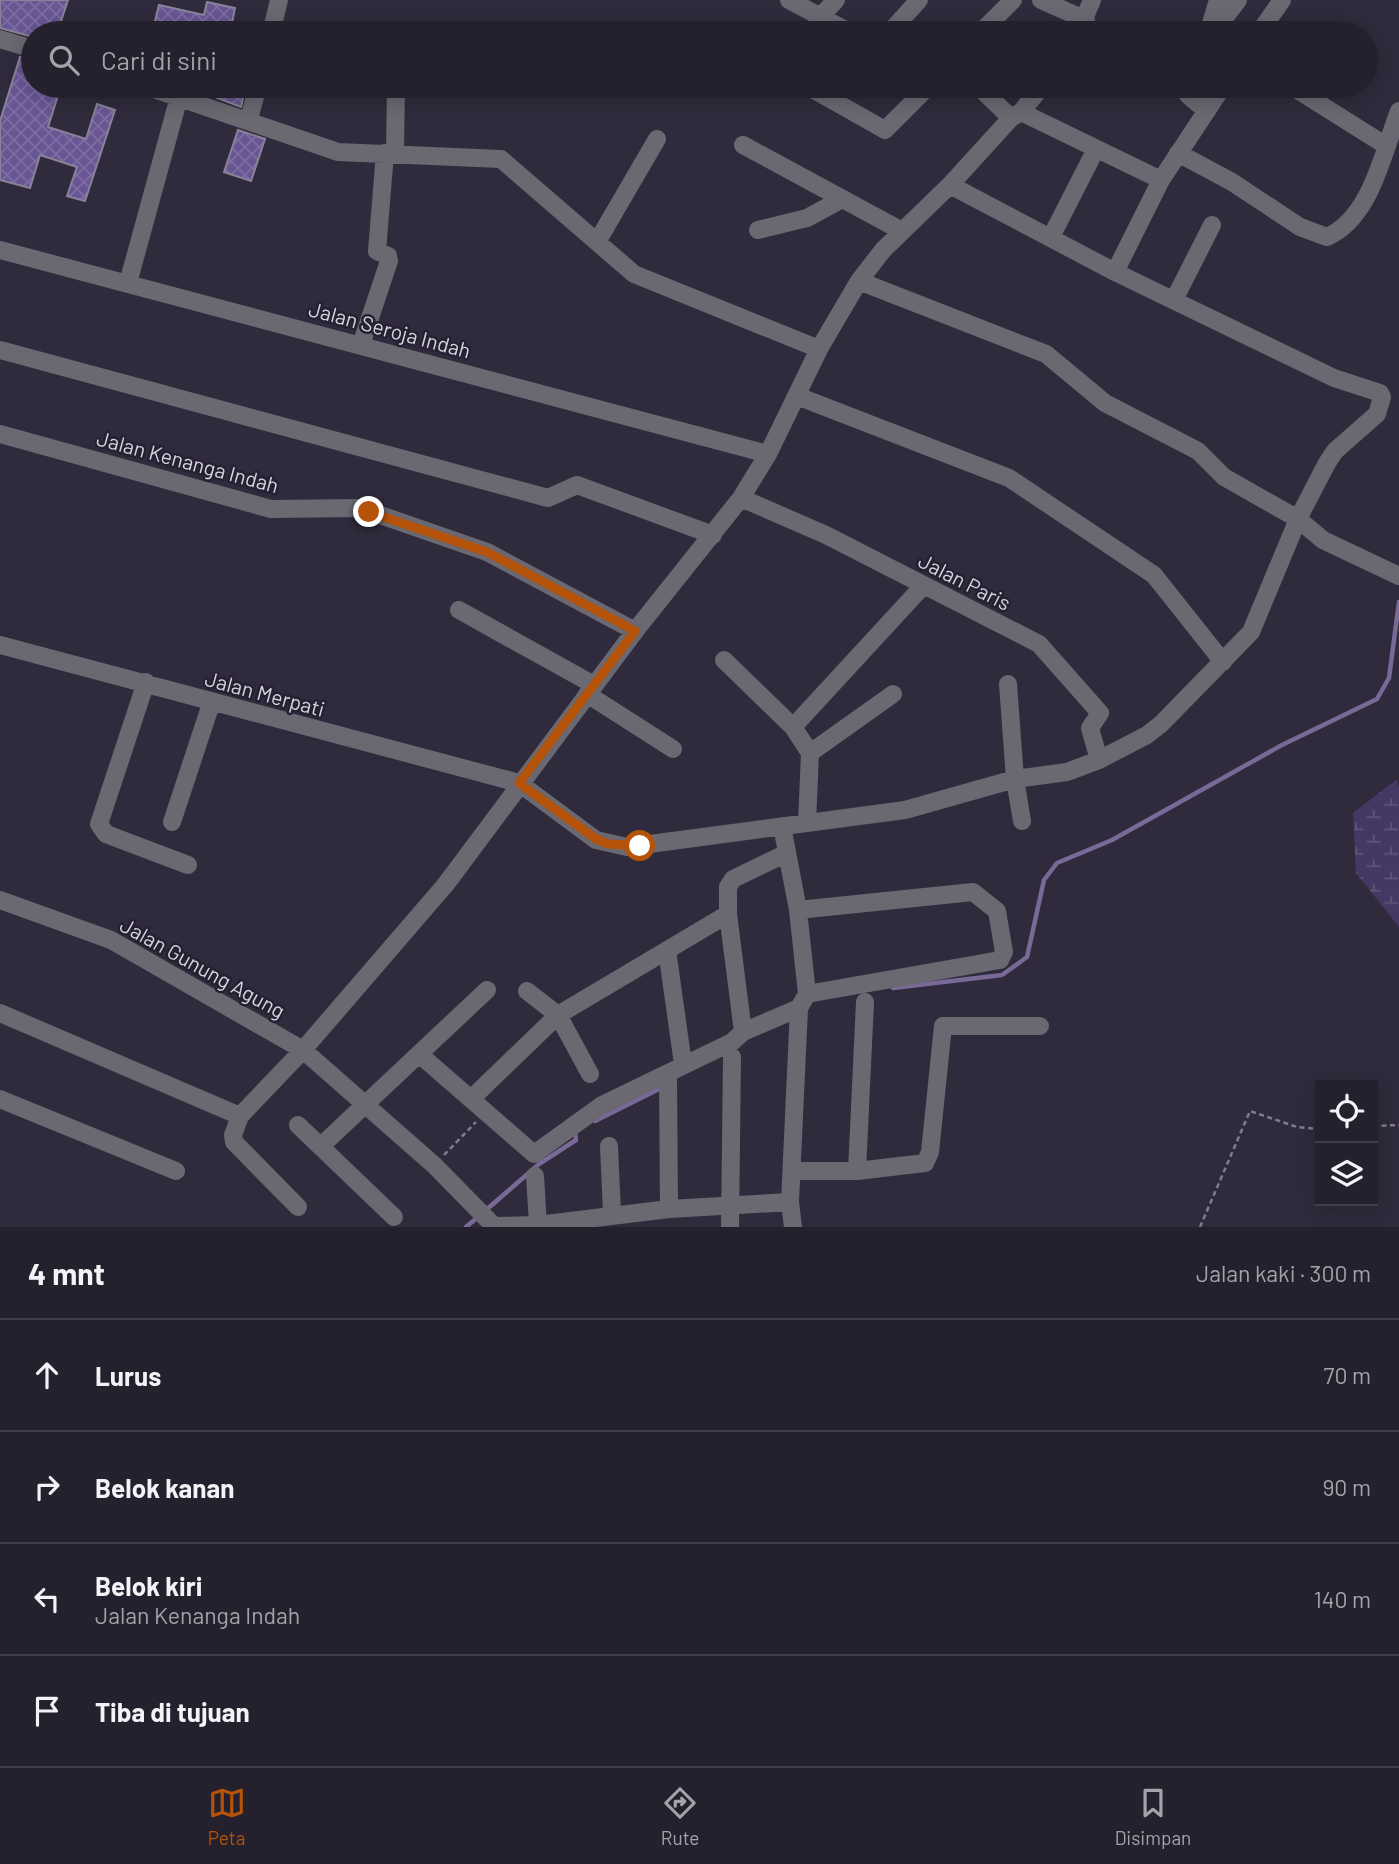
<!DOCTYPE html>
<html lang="id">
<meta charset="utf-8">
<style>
:root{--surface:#24202d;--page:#302d39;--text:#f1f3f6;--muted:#a3a3aa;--line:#413e49;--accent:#b45309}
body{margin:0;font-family:Barlow,sans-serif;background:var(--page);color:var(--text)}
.controls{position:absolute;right:21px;bottom:21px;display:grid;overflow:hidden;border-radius:0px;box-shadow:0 4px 18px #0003}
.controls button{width:63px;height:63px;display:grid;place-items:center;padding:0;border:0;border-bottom:2px solid var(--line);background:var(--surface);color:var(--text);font:35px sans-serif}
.stop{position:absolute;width:21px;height:21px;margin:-16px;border:5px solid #b45309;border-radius:50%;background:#fff}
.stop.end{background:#b45309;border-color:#fff;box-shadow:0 2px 7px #0008}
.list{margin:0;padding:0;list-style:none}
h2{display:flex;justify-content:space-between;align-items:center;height:91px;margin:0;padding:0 28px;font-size:30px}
h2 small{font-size:23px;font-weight:400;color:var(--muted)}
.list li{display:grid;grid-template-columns:46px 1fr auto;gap:21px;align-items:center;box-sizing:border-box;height:112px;padding:0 28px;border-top:2px solid var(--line)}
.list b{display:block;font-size:26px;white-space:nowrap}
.list p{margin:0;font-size:23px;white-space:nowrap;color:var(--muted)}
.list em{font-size:23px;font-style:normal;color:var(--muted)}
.icon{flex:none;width:38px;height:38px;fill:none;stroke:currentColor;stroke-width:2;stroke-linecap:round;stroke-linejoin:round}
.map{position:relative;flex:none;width:1399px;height:1227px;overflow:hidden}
.search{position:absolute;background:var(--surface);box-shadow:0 4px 18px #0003;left:21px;right:21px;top:21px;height:77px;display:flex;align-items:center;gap:18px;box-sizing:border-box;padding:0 24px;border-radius:38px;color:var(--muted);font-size:26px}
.sheet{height:539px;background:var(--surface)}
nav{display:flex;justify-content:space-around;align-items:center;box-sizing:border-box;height:98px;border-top:2px solid var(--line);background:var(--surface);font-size:19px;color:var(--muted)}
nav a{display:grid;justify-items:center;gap:4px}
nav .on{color:var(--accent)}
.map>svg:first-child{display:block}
</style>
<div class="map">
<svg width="1399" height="1227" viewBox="0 0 1399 1227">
<defs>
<pattern id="wetland-marsh" width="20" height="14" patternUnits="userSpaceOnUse" patternTransform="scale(1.75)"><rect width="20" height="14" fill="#453863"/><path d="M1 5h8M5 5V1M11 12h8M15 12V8" fill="none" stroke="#5f5479"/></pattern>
<pattern id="building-cross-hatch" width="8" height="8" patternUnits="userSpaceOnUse" patternTransform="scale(1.75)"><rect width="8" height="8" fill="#685593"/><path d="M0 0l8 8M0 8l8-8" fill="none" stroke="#7d6da2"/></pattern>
</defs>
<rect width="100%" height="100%" fill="#302b3c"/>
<path fill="url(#wetland-marsh)" d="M1396 780 1399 786V927L1356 873 1353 813Z"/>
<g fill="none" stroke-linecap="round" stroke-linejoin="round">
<path stroke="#786997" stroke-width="4.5" d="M893 988 1002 975 1027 957 1044 880 1057 863 1112 840 1282 745 1377 699 1389 678 1399 602
M595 1121 661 1088
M486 1210 539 1164 576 1140 575 1132
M466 1227 479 1216"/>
</g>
<path fill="url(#building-cross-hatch)" stroke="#888398" stroke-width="2" d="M0 0H68L57 33H33V37L0 28Z
M207 2 235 8 230 33 192 27 191 33H152L159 5 204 15Z
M20 57 33 60V86H61L48 127 86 139 97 104 115 110 85 201 67 196 77 167 40 155 30 188 0 180V121Z
M220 86H246L241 107 217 98Z
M238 130 265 139 251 181 224 172Z"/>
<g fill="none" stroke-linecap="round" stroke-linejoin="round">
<path stroke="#817d8c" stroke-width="2.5" stroke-dasharray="5 3.5" stroke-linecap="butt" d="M1373 1126 1399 1125
M444 1155 476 1122
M1200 1227 1250 1111 1297 1127 1320 1129"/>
<path stroke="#6a6871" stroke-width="18" d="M789 0 851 33
M1041 0 1086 20
M821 16 836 0
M1209 30 1218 0
M271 33 279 0
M889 33 919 0
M980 33 1013 0
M1078 33 1092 0
M1213 33 1238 0
M1259 33 1282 0
M0 39 33 49
M145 86 338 152 501 159 634 274 819 349
M807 86 885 130 929 86
M978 86 1011 118
M1187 86 1188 95 1207 111
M1291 86 1385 145
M1021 112 1161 180
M249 119 258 86
M743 145 900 230
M395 153 396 86
M1178 153 1232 182 1300 227 1327 237C1371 218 1383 152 1399 111
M758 230 807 218 842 199
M1051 237 1096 149
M597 242 657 139
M0 250 768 454
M1115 272 1161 180 1223 86
M859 281 1046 354 1105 403 1198 451 1224 477 1298 519 1323 540 1399 576
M128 283 179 97
M1174 300 1212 225
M361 345 389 261 388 256 377 251 385 153
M0 350 548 498 577 485 713 535
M797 396 1009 478 1154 575 1223 662
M0 434 271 509 360 508 487 552 635 631
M741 498 826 535 1039 644 1100 713 1090 728 1099 760
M459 610 594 685
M0 645 519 783 596 840 627 847 905 810 1015 779 1067 772 1099 760 1147 735 1161 724 1251 632 1298 519 1327 463 1335 451 1377 414 1382 397 1380 393 1334 378 1115 272 950 185
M724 660 793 727 810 753 807 823
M146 682 99 824 106 834 188 865
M1008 684 1015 779 1022 821
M587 694 673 749
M793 727 923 586
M810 753 893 694
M172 822 211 704
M782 826 798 910 807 994 799 1008 790 1202 793 1227
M0 900 111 940 303 1050 434 1165 494 1226 538 1225 669 1209 790 1202
M798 910 973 892 997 911 1004 952 1000 960 807 994
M728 914 743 1032
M667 950 683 1064
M527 991 558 1015 590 1074
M0 1013 240 1116
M419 1054 534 1154 602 1105 732 1042 743 1032 799 1008
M668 1075 669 1209
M0 1099 176 1171
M471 1099 558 1015 728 914V887L733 879 787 853
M298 1125 394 1217
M321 1146 487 990
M609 1146 612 1214
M792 1171H857L925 1163 930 1152 943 1026H1040
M857 1171 865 1002
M535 1176 538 1225
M298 1207 234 1142 233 1135 240 1116 303 1050 446 884 635 631 741 498 768 454 819 349 859 281 883 250 950 185 1011 118 1021 112 1042 86
M730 1227 732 1057"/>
</g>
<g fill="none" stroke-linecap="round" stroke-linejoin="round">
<path stroke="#b45309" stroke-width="9" d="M369 512 487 552 635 631 519 783 596 839 608 844 640 846"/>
</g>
<g text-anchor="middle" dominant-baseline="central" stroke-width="5" stroke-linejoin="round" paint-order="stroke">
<g font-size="21" fill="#d6d3df" stroke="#262132">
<text transform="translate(390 329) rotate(15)">Jalan Seroja Indah</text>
<text transform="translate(188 461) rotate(15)">Jalan Kenanga Indah</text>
<text transform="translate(965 581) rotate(27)">Jalan Paris</text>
<text transform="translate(265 693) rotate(15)">Jalan Merpati</text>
<text transform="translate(203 967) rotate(29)">Jalan Gunung Agung</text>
</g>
</g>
</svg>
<div class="controls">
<button><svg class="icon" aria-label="locate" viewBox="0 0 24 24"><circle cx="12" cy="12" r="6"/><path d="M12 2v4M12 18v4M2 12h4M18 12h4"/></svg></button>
<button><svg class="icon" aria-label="layers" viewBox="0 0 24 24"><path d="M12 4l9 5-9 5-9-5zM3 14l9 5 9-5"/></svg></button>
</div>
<div class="stop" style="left:640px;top:846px"></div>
<div class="stop end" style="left:369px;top:512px"></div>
<div class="search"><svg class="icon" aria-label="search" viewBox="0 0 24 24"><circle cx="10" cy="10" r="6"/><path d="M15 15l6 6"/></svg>Cari di sini</div>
</div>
<section class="sheet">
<h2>4 mnt<small>Jalan kaki · 300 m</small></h2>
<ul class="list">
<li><svg class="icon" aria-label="ahead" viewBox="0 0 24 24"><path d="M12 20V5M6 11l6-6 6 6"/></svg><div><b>Lurus</b></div><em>70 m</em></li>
<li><svg class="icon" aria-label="right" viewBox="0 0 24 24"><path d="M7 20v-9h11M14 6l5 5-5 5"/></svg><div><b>Belok kanan</b></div><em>90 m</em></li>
<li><svg class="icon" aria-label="left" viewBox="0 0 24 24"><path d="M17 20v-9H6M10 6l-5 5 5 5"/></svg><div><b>Belok kiri</b><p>Jalan Kenanga Indah</p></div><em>140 m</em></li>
<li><svg class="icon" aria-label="arrive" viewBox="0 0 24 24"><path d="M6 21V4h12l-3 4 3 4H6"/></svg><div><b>Tiba di tujuan</b></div></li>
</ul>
</section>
<nav>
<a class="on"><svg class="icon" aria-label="map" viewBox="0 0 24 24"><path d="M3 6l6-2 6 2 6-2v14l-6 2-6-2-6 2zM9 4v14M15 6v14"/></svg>Peta</a>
<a><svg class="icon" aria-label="directions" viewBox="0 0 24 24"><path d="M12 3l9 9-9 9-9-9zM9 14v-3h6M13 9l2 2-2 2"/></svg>Rute</a>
<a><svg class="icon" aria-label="saved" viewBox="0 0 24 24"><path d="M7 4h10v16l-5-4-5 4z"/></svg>Disimpan</a>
</nav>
